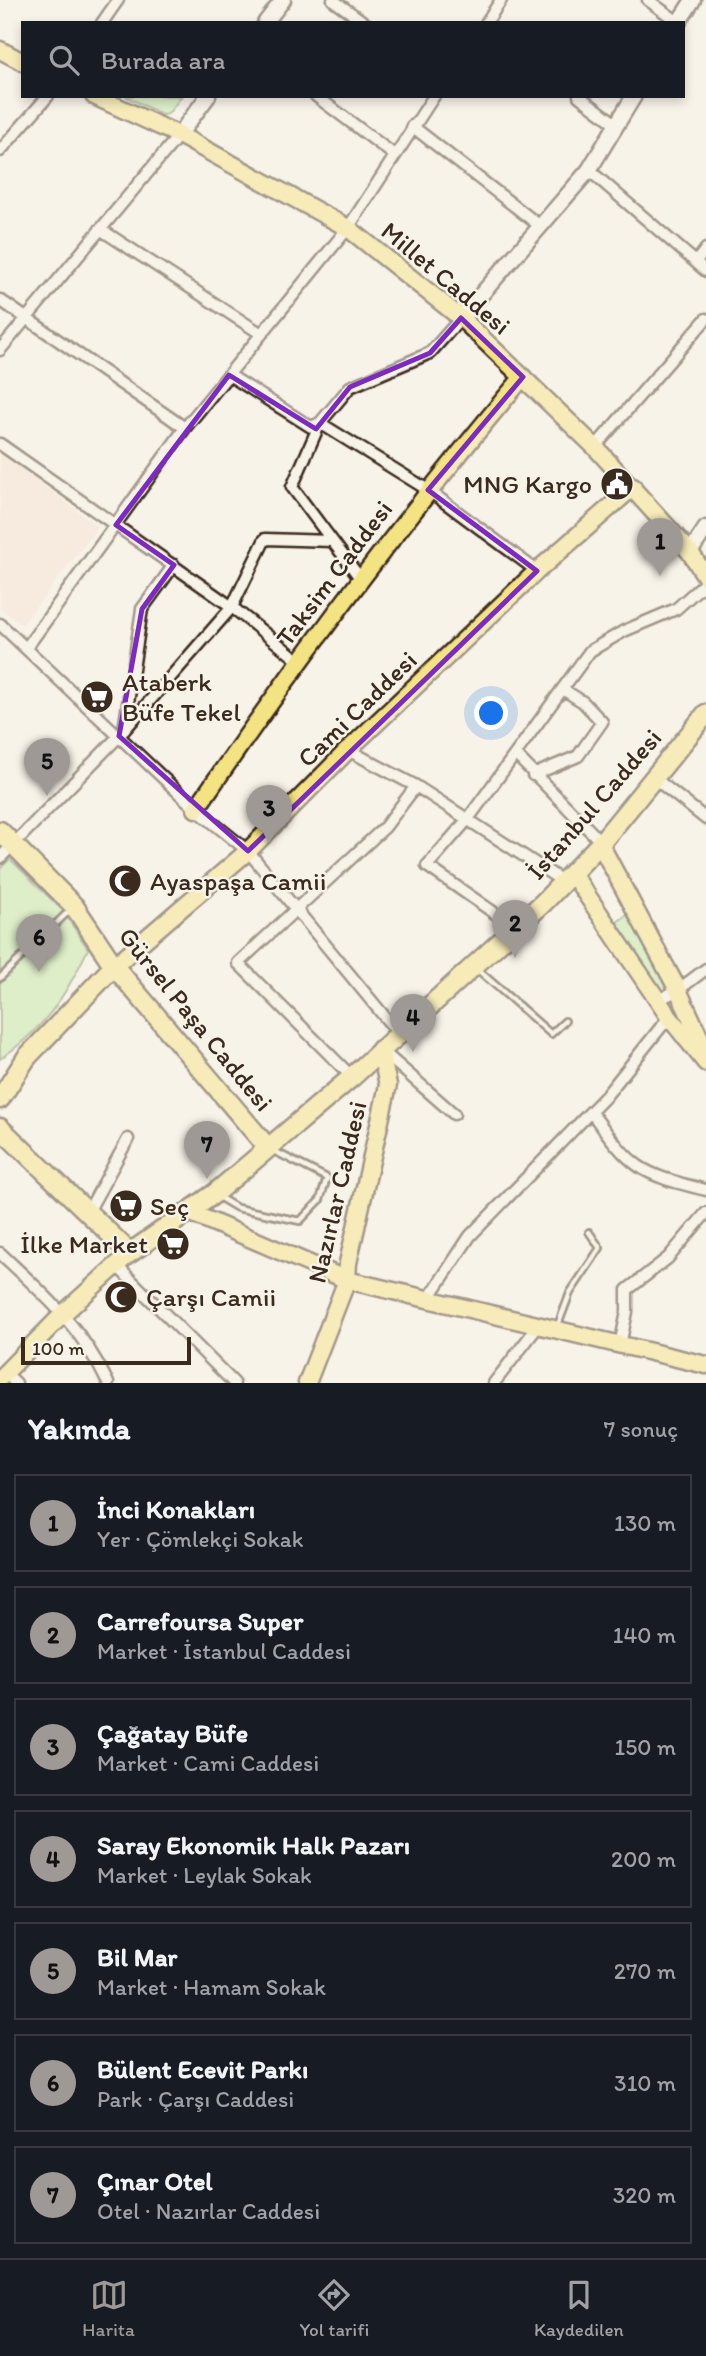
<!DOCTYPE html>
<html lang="tr">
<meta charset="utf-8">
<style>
:root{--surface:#171b24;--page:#20242c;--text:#f1f3f6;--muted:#9ea1a6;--line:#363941;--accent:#9f9995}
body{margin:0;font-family:Itim,sans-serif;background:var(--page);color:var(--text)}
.scale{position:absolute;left:21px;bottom:18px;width:170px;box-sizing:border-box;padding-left:7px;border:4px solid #3b2a1e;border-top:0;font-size:19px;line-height:24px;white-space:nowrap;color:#3b2a1e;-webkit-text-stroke:5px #f7f3e8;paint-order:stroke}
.you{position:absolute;left:492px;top:714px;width:24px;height:24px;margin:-18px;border:5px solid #fff;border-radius:50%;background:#1a73e8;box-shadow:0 0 0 10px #1a73e833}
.badge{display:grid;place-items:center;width:46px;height:46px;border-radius:50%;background:var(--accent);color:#111;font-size:23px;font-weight:700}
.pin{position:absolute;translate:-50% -58px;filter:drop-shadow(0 2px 4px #0008)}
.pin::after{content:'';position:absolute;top:37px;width:24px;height:21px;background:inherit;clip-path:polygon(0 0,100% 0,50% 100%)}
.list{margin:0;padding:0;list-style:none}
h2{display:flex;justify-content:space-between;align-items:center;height:91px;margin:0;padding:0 28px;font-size:30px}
h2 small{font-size:23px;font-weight:400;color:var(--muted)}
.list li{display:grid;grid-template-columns:46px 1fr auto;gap:21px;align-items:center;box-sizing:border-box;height:98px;margin:0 14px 14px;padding:0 14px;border:2px solid var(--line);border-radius:0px}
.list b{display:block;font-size:26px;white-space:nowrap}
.list p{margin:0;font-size:23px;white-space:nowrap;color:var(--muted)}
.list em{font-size:23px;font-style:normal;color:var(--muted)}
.icon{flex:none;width:38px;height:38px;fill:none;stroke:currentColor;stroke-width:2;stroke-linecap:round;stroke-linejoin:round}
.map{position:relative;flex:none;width:706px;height:1383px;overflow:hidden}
.search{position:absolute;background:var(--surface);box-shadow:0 4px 10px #0003;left:21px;right:21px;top:21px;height:77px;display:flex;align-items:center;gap:18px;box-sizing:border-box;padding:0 24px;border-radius:0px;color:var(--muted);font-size:26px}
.sheet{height:875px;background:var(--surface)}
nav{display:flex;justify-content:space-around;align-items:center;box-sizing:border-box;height:98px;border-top:2px solid var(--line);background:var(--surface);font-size:19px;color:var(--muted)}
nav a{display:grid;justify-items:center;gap:4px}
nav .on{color:var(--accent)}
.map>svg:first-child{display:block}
</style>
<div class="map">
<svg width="706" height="1383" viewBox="0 0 706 1383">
<rect width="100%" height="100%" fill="#f7f3e8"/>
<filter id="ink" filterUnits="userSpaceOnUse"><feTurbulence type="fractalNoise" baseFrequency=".0143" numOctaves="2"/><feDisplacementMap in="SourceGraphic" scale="14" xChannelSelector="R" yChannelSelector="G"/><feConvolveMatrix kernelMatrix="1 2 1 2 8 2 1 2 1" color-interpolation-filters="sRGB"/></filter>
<g filter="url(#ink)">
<path fill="#f6e2d4" d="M0 451 98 527 22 625 0 608Z"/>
<path fill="#bce8a5" stroke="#7c8962" stroke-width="2" d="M125 96H182L168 114 163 115Z
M10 859 63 911 88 949C65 997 45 1028 0 1059V869Z
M629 913 667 988 659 993 612 926Z"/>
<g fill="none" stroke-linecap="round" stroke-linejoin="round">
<defs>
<path id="lane" d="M477 969 551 1034 565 1021
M0 978 70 910
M217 1196 237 1208 300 1221 320 1200 327 1178 272 1150
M558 1325 570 1293 600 1248 589 1232"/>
<path id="street" d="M333 0 365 23
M648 0 678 22
M102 23 118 0
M486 23 501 0
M316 96 393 154
M579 96 617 125
M412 126 540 226
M0 151 48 96
M589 170 706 271
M100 229 260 333
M696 262 706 249
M0 300 185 428
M0 350 179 135
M229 375 311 427 320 423 428 490 537 571
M0 444 232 607 298 660
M595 447 706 319
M360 578 292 487 320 423 350 387 430 353 461 318
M0 624 196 809 248 851 398 1033
M27 647 185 428 348 228 434 96
M124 730 142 609 174 565
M348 750 416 786 564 882
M516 755 601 842
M533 775 578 756 602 722 583 702 564 690
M653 777 706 819
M0 858 119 736 232 607 265 539 332 541
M516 928 427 866 468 819 590 651 624 631 676 609 706 582
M658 1000 678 990 706 969
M381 1050 454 1114
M352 1077 238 963 385 827 416 786
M591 1112C633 1169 637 1173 706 1190
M89 1210 128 1139
M0 1253C46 1296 80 1325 108 1383
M115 1264 234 1383
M429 1298 470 1236 605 1097 669 1017
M620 1345 627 1312V1290L668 1258 706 1213
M5 1373 16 1383
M494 1383 539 1325"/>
<path id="secondary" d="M265 23 283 0
M678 23 693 0
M179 135 208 96
M461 318 589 170 634 96
M690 552 706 528"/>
<path id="primary" d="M0 50 23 62
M94 96 179 135 348 228 461 318 595 447 690 552 706 577
M196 809C300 657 404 517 523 377
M600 844 678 990 706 1051
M572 873 669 1017 706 1063
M114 966 248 851 348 750 537 571 633 487
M189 1212 347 1280 706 1365
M0 1378 64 1313 130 1253
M307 1383 347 1280 348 1263 388 1085 380 1049"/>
<path id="highway" d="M0 831 74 906 114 966 268 1148
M0 1099 27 1057 114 966
M0 1128 130 1253 214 1194 352 1077 543 903 600 844 706 714"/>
</defs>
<use href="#lane" stroke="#3b2a1e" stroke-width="10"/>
<use href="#street" stroke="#3b2a1e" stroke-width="15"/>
<use href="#secondary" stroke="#3b2a1e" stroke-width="19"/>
<use href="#primary" stroke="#3b2a1e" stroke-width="21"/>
<use href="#highway" stroke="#3b2a1e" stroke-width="23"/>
<use href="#lane" stroke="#f7f3e8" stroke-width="4.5"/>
<use href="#street" stroke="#f7f3e8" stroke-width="10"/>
<use href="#secondary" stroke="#f7f3e8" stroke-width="14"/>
<use href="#primary" stroke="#f4e382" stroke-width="16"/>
<use href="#highway" stroke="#f4e382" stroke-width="18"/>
</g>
</g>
<path d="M0 0H706V1383H0ZM461 318 523 377 428 490 537 571 248 851 119 736 142 609 174 565 116 525 229 375 316 429 350 387 430 353Z" fill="#f7f3e8" fill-opacity=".55" fill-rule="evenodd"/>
<path fill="none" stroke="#7b2cbf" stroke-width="5" stroke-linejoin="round" d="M461 318 523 377 428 490 537 571 248 851 119 736 142 609 174 565 116 525 229 375 316 429 350 387 430 353Z"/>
<defs>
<symbol id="civic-disc" viewBox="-11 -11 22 22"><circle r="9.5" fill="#3b2a1e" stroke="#f7f3e8"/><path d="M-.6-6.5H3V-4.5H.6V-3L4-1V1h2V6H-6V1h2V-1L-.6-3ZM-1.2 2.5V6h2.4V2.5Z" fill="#fff"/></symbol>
<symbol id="supermarket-disc" viewBox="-11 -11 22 22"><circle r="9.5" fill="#3b2a1e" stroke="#f7f3e8"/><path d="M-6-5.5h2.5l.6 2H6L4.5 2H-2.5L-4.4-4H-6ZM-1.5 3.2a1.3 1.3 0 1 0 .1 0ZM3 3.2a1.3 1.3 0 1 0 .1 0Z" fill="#fff"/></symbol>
<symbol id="mosque-disc" viewBox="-11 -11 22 22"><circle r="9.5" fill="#3b2a1e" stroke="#f7f3e8"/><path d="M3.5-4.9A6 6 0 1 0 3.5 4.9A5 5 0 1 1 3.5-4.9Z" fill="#fff"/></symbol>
</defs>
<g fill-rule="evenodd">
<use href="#civic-disc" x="598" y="465" width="38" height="38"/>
<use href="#supermarket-disc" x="78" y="678" width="38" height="38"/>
<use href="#mosque-disc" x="106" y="862" width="38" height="38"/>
<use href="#supermarket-disc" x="107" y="1187" width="38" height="38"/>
<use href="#supermarket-disc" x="154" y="1225" width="38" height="38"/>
<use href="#mosque-disc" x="102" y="1278" width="38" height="38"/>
</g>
<g text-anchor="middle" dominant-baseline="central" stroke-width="5" stroke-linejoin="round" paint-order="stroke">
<g font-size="26" fill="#3b2a1e" stroke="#f7f3e8">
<text transform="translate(446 278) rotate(40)">Millet Caddesi</text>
<text transform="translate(334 573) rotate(-53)">Taksim Caddesi</text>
<text transform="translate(357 709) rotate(-44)">Cami Caddesi</text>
<text transform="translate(594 804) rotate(-49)">İstanbul Caddesi</text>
<text transform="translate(196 1019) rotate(51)">Gürsel Paşa Caddesi</text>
<text transform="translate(337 1192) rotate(-77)">Nazırlar Caddesi</text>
</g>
<g font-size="26" fill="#3b2a1e" stroke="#f7f3e8" text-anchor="start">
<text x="592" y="484" text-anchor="end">MNG Kargo</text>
<text x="122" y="682">Ataberk<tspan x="122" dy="30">Büfe Tekel</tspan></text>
<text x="150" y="881">Ayaspaşa Camii</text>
<text x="150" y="1206">Seç</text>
<text x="148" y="1244" text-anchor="end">İlke Market</text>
<text x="146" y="1297">Çarşı Camii</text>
</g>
</g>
</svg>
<div class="scale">100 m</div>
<div class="you"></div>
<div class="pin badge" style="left:660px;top:576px">1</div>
<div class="pin badge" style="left:515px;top:958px">2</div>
<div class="pin badge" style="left:269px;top:843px">3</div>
<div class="pin badge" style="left:413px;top:1052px">4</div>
<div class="pin badge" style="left:47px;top:796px">5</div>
<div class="pin badge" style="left:39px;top:972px">6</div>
<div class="pin badge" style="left:207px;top:1179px">7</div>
<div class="search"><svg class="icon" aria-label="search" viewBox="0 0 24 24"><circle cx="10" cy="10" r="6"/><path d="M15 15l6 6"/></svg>Burada ara</div>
</div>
<section class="sheet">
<h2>Yakında<small>7 sonuç</small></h2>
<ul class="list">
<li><span class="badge">1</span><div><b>İnci Konakları</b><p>Yer · Çömlekçi Sokak</p></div><em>130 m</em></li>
<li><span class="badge">2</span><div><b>Carrefoursa Super</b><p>Market · İstanbul Caddesi</p></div><em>140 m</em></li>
<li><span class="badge">3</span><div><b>Çağatay Büfe</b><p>Market · Cami Caddesi</p></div><em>150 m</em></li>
<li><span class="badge">4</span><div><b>Saray Ekonomik Halk Pazarı</b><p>Market · Leylak Sokak</p></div><em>200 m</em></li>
<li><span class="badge">5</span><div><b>Bil Mar</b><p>Market · Hamam Sokak</p></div><em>270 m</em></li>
<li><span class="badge">6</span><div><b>Bülent Ecevit Parkı</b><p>Park · Çarşı Caddesi</p></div><em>310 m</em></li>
<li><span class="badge">7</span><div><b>Çınar Otel</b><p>Otel · Nazırlar Caddesi</p></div><em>320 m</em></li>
</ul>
</section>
<nav>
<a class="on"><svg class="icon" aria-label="map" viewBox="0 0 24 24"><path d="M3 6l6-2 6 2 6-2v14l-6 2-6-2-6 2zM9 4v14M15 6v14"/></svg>Harita</a>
<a><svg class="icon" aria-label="directions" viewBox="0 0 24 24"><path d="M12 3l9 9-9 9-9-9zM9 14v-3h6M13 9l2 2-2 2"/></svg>Yol tarifi</a>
<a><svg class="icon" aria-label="saved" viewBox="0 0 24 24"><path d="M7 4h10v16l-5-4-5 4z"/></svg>Kaydedilen</a>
</nav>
